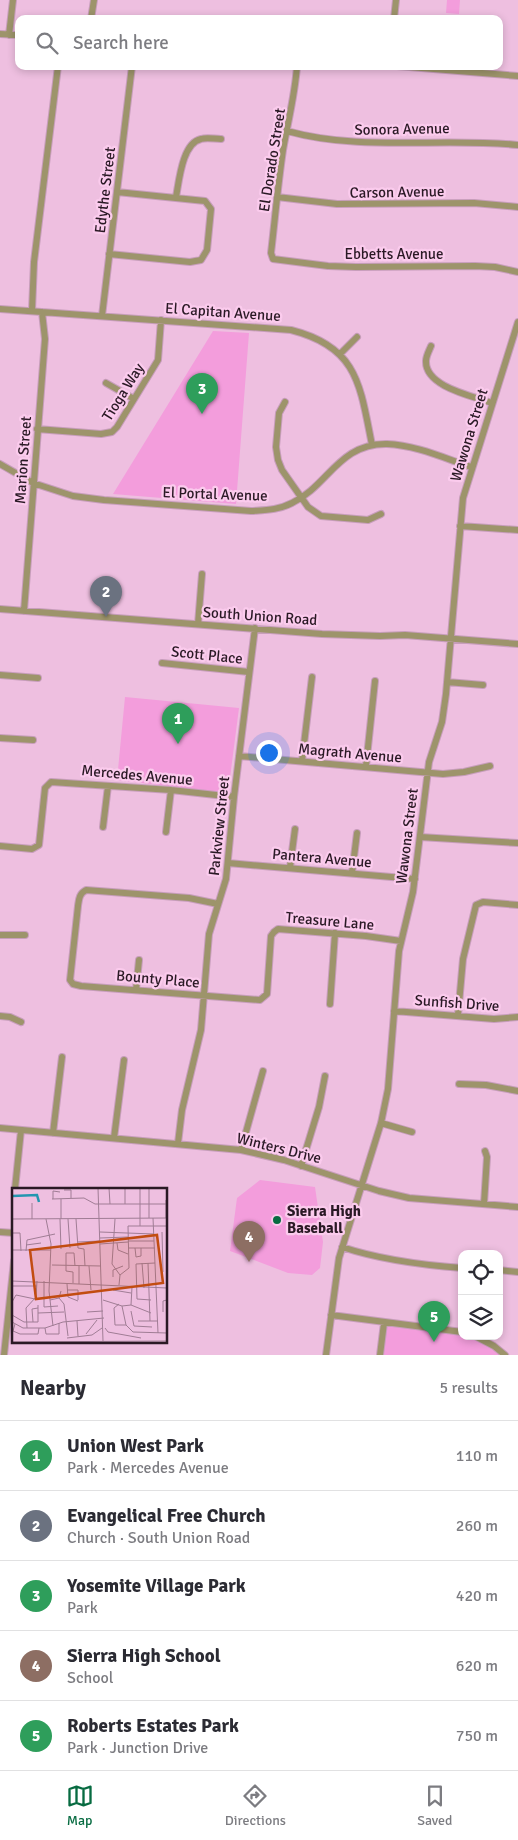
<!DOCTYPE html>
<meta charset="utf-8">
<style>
:root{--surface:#fff;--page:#f2f2f3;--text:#2b2b33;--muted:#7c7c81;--line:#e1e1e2;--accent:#076b41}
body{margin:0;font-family:Signika,sans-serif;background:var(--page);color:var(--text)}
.controls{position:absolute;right:15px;bottom:15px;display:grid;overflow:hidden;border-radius:10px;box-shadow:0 2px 8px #0003}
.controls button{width:45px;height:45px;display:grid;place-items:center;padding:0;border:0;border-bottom:1px solid var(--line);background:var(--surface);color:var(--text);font:25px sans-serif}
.you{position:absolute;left:268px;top:752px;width:18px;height:18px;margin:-12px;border:4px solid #fff;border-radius:50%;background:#1a73e8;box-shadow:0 0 0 8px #1a73e833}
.badge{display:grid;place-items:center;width:32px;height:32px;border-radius:50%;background:var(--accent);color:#fff;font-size:16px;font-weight:700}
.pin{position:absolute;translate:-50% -41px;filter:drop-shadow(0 1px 2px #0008)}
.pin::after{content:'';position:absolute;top:26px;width:18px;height:15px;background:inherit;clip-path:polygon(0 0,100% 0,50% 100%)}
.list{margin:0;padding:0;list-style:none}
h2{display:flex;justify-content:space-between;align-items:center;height:65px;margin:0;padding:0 20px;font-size:21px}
h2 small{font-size:16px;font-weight:400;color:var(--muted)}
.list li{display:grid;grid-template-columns:32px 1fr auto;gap:15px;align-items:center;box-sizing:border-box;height:70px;padding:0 20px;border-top:1px solid var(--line)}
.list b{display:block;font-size:19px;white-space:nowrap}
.list p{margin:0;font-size:16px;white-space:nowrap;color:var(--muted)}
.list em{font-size:16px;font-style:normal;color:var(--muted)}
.icon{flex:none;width:28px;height:28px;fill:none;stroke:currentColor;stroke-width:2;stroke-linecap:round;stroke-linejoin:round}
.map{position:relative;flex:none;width:518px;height:1355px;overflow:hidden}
.search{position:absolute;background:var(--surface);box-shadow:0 2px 8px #0003;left:15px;right:15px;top:15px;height:55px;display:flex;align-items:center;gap:12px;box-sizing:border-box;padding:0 18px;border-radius:10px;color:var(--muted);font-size:19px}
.sheet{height:415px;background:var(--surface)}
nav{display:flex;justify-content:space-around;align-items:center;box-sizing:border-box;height:70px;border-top:1px solid var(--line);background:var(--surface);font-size:14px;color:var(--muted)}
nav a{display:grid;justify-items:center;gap:2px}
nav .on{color:var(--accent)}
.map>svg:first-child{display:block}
</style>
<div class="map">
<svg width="518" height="1355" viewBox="0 0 518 1355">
<rect width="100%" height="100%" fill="#eebfe0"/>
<path fill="#f39ddc" d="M447 0H460L459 14 446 13Z
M213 331 249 333 236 504 113 494Z
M125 697 239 708 228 793 117 780Z
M260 1180 315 1187 323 1242 320 1268 312 1275 288 1273 230 1251 237 1198Z
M384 1323 462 1332V1336H475L505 1355H380Z"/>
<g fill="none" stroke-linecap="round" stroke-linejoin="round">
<defs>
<path id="minor" d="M91 19 94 0
M394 19 396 0
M0 34 19 35
M9 35 13 0
M297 66C295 95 288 121 283 150 278 184 275 219 271 253L273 259 328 266 356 267 475 266 495 267 518 272
M397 66 518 76
M287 131C362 152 441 137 518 145
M176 197C179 182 182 143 201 139 207 137 214 139 221 139
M277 197 337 204 474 203 518 207
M109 254 190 262 201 260 207 250 211 209 205 201 117 192
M0 309 291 330C358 347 360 385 372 445
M32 311 34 262 58 66
M102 316 132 66
M431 346C429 351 426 356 426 361 425 387 473 396 492 403
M340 354 357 337
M106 383 134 399
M285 402 279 413 276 447 278 460 282 470 308 507 321 516 368 520 381 514
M37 429 101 434 112 432 117 427 158 360 161 320
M0 464 33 483 73 496 104 500 251 511C265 510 279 510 292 503 328 486 339 443 387 444 415 445 444 458 471 467
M460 526 518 530
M0 609 322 634 380 636 405 635 518 644
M24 611 45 339 42 312
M198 624 202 574
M162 663 249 672
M0 675 38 678
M447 682 483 685
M0 738 33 740
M239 756 443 774 464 772 490 766
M302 761 312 677
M366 766 375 681
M103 827 108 786
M166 832 171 790
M420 837 518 843
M0 846 32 849 39 845 45 788 51 782 171 790 234 797
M228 863 415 879
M290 867 295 829
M352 873 357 833
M218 904 189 898 86 890C79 894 79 899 78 906L70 980 73 984 81 986 260 1000 267 994 271 936 274 932 278 929 366 936 401 941
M0 935H25
M136 990 139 960
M330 1004 335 933
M394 1011 494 1019 518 1017
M458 1015 463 959 476 905 483 902 518 905
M0 1016 10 1017 21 1022
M459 1084 486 1085 518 1091
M381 1123 412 1132
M0 1128 241 1150 284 1160 379 1191 409 1198 518 1207
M53 1133 62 1057
M114 1138 124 1060
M178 1143 182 1110 201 1030 209 934 226 879 234 797 255 628
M241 1150 263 1071
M301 1166 319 1107 325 1076
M15 1189 21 1130
M484 1204 487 1157 485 1151
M0 1232 14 1233
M342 1247C381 1260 421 1265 462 1268
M499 1270 518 1272
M331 1315 462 1332
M475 1336 494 1346 505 1355
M4 1355 14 1261
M326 1355 339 1258 381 1123 388 1089 399 951 413 892 429 762 442 722 446 694 463 498 518 322
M380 1355 384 1323"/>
</defs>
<use href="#minor" stroke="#c79ebb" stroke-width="8"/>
<use href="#minor" stroke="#9d946b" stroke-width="6"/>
</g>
<circle fill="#076b41" stroke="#fbcbed" stroke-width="2" cx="277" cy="1220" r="5"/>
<g text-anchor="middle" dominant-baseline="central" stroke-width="4.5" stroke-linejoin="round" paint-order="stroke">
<g font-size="15" fill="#2a1925" stroke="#fbcbed">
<text transform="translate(402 129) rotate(-1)">Sonora Avenue</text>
<text transform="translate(272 160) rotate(-81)">El Dorado Street</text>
<text transform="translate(105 190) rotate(-83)">Edythe Street</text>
<text transform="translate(397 192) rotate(-1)">Carson Avenue</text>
<text x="394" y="254">Ebbetts Avenue</text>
<text transform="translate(223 312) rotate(4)">El Capitan Avenue</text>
<text transform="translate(123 392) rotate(-58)">Tioga Way</text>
<text transform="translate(469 435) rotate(-73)">Wawona Street</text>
<text transform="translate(23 460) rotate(-86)">Marion Street</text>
<text transform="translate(215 494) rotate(2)">El Portal Avenue</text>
<text transform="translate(260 616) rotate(4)">South Union Road</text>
<text transform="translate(207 655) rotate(6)">Scott Place</text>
<text transform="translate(350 753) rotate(5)">Magrath Avenue</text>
<text transform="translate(137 775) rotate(5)">Mercedes Avenue</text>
<text transform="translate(219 826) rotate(-84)">Parkview Street</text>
<text transform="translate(407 836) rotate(-83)">Wawona Street</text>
<text transform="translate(322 858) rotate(5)">Pantera Avenue</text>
<text transform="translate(330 921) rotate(5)">Treasure Lane</text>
<text transform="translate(158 979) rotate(5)">Bounty Place</text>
<text transform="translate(457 1003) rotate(4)">Sunfish Drive</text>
<text transform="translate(279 1148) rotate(14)">Winters Drive</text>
</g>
<g font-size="15" font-weight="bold" fill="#2a1925" stroke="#fbcbed" text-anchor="start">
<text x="287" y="1211">Sierra High<tspan x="287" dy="17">Baseball</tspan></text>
</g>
</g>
<g transform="translate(12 1188)">
<rect width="155" height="155" fill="#eebfe0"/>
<path fill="none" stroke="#2396b0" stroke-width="2.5" d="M0 8 25 7 27 14"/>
<path fill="none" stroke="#a07d95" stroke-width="1" d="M86 0 91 153M97 0 98 16M113 0V16M137 0V30M52 2H59V10M40 11 72 10 83 16H155M41 11V3L48 4M49 11V31M20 15V31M141 30 146 145M154 30V12M0 31 155 30M34 31 39 56 37 103 41 138M48 31 49 61M56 31 58 60M64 31 66 60 72 61 73 78M103 31 100 76 108 87 107 97M128 38V0M88 44 142 46M150 44 151 84M0 45H8L9 63M88 50 116 49M116 53H142M66 54 88 53M105 55 106 62 116 66M88 56 116 54M14 57 29 55M117 60H143M123 60 124 69 129 68V60M0 62H39M14 63 15 52 43 46M130 75 132 100M136 75 138 133M40 77 89 78M67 78V96M77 78 79 102M108 87 117 80 116 38H155M101 89V82L111 78M0 93 155 100M32 93V119L46 118M61 95V84L54 83V65H62L63 78M55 96 56 109 66 113M0 98H25M55 102H66V112M101 102 119 105M47 110 52 116 56 148M38 112 47 110 49 103M91 112 110 118 114 137 121 144 155 145M139 112 125 111 124 76 143 75M0 114 4 107 23 111M107 116 102 120 103 137H114M119 117 120 99M110 118 119 117 139 125M119 123 122 138 140 139M75 124 91 123M151 124V113L155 112M26 125 52 124M0 127 12 134H26V117M65 133 66 148M126 133H146M0 134 11 140H33L51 134 92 130M21 134 20 121 26 120M3 136 1 143 8 146H26L27 140M15 140 14 120 24 109 25 93M33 140 34 146H47V135M93 140 96 144 129 150M74 146 85 132M55 150 80 147 90 140M0 154 155 153"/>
<path fill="#c24c11" fill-opacity="0.15" stroke="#c24c11" stroke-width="2.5" d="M145 47 151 95 24 111 18 62Z"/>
<rect width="155" height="155" fill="none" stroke="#2a1925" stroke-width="2.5"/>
</g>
</svg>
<div class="controls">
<button><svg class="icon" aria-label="locate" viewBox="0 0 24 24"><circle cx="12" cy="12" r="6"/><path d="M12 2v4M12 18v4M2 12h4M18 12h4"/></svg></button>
<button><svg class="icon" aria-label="layers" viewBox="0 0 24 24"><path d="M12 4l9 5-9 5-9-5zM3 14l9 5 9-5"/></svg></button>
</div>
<div class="you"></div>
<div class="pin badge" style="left:178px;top:744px;background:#2e9e5b">1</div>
<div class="pin badge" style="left:106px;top:617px;background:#6b7280">2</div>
<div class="pin badge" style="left:202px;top:414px;background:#2e9e5b">3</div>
<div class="pin badge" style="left:249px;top:1262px;background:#8d6e63">4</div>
<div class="pin badge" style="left:434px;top:1342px;background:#2e9e5b">5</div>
<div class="search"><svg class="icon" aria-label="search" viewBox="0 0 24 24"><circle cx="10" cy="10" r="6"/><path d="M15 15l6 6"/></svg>Search here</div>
</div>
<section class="sheet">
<h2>Nearby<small>5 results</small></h2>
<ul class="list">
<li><span class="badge" style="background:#2e9e5b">1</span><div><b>Union West Park</b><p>Park · Mercedes Avenue</p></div><em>110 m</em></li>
<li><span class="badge" style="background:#6b7280">2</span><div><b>Evangelical Free Church</b><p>Church · South Union Road</p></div><em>260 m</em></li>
<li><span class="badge" style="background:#2e9e5b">3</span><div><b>Yosemite Village Park</b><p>Park</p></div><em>420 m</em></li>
<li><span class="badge" style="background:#8d6e63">4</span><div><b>Sierra High School</b><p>School</p></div><em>620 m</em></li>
<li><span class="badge" style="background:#2e9e5b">5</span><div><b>Roberts Estates Park</b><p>Park · Junction Drive</p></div><em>750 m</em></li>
</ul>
</section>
<nav>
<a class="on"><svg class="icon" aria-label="map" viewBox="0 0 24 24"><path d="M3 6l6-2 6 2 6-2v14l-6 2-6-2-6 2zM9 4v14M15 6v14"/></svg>Map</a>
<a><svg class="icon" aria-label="directions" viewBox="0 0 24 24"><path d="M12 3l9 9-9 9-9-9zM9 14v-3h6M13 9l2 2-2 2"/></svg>Directions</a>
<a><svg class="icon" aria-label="saved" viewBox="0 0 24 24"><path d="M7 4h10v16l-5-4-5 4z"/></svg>Saved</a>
</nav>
